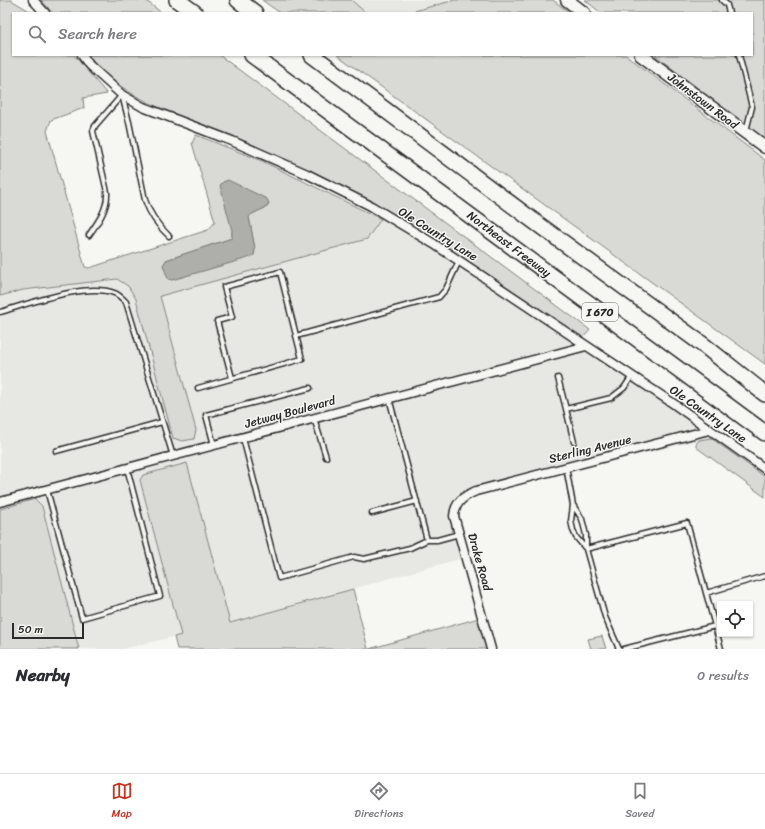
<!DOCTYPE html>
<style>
:root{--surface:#fff;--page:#f2f2f3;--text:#2b2b33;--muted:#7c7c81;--line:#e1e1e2;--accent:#c8321e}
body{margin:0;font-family:Sriracha,sans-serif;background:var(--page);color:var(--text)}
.controls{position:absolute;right:12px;bottom:12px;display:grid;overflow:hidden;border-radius:0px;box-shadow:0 1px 3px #0004}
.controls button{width:36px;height:36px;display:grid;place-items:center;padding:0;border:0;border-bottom:1px solid var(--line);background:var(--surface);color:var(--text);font:20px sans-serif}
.scale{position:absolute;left:12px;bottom:10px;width:72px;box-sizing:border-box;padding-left:4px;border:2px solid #2b2b2b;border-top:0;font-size:11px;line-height:14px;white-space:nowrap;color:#2b2b2b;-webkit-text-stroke:3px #f6f6f2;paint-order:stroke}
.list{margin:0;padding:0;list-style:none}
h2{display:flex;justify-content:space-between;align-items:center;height:52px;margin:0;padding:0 16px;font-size:17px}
h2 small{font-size:13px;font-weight:400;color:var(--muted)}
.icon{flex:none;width:22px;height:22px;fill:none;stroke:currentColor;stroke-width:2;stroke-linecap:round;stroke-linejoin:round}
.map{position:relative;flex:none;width:765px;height:649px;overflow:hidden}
.search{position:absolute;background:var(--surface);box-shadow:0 1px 3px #0004;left:12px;right:12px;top:12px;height:44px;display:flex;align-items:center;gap:10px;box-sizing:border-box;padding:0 14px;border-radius:0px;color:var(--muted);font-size:15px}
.sheet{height:124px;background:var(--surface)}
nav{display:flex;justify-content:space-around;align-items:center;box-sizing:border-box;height:56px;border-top:1px solid var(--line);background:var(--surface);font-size:11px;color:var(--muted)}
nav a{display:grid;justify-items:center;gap:2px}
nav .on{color:var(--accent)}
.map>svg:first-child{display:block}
</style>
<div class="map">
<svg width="765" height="649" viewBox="0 0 765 649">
<rect width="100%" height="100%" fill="#f6f6f2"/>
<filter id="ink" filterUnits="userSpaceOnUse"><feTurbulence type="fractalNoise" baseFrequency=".025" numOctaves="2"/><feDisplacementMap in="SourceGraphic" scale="8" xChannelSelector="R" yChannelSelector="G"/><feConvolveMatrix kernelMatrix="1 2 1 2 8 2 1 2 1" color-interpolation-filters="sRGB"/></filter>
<g filter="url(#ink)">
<path fill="#e7e7e3" d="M351 0H455L407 13H366Z
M387 210 469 261 718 428 711 438 699 440 492 491 477 495 464 504 460 512 461 524 470 556 230 623 187 463 143 475 140 480 181 635 123 649H79L42 506 34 499 0 509V296L23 290 117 279 128 286 136 299 182 441 193 439 196 430 160 296 367 239Z"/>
<path fill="#d9d9d5" stroke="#828280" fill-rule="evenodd" d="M0 0H11L33 13H13V55H74L107 94 83 98 84 108 51 120 47 131 85 267 89 268 208 230 215 222 192 143 196 135 262 161 381 219 367 239 160 296 196 430 194 439 182 441 173 438 136 299 128 286 117 279 23 290 0 296ZM267 199V207L252 214 249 217 255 249 254 255 166 260 232 238V231Z
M41 0H145L162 13H53Z
M262 0H351L366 13H280Z
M455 0H553L570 13H407Z
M585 0H765V141L655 55H752V13H601Z
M88 55H219L590 330 583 338C533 304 483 270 432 238 417 229 401 218 386 210 339 185 290 162 242 140 188 116 126 105 88 55Z
M337 55H626L765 160V364Z
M711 438 765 477V497L696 447V444L699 440Z
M187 463 230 623 353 589 368 649H177L174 637 181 635 140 480 143 475Z
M35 499 42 506 79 649H0V509Z
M479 618 487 649H369Z
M602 636 606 649H591L588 639Z"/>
<path fill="#aeaeab" stroke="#7a7a78" d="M228 180 267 199 269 203 267 207 252 214 249 217 255 249 254 255 248 258 172 280 168 279 163 265 166 260 232 238V231L220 185 223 182Z"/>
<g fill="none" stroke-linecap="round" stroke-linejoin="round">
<defs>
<path id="service" d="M722 0 727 5 729 13
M739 55 752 107 746 131
M122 95 129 122 145 200C150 215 157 225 169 236
M89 235C98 222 108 209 107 192L93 131 95 126 122 95
M0 312C28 304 87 282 114 293 118 294 123 299 126 302L173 456
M296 336 439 297 446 289 459 261
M558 378 566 409
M198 388 302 359 280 272 224 287 232 317 217 321 232 378
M314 418 326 457
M243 438 279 578 354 557 364 559 410 548 427 540 389 398
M574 442 566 409 611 398 624 388 632 376
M214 445 206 415 310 388
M56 451 162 422
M566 467 573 505 571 521 573 530 576 537 586 549
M47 490 82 618 160 596 127 468
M573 505 582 519 586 535V549L605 617 619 649
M372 513 417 501
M427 540H437L459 534
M586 549 687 523 715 626 624 649
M706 593 765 576
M715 626 721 649"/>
<path id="minor" d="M33 0 45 13
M82 55 89 65 122 95 143 107 232 141 307 174 371 206 434 244 674 404 765 469
M0 502 586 346
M491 649 454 516C455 502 464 496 476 491L709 430"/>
<path id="secondary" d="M567 0 584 13
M641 55 765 147"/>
<path id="motorway" d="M177 0 195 13
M238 0 255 13
M252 55 765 433
M312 55 531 219 706 347 765 394"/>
</defs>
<use href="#service" stroke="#2b2b2b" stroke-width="7"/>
<use href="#minor" stroke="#2b2b2b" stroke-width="11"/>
<use href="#secondary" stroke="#2b2b2b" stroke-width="15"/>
<use href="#motorway" stroke="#2b2b2b" stroke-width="18"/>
<use href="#service" stroke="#f6f6f2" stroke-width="4"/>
<use href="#minor" stroke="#f6f6f2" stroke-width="8"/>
<use href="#secondary" stroke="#f6f6f2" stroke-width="12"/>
<use href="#motorway" stroke="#f6f6f2" stroke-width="15"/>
</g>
</g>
<g text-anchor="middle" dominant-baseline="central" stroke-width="3" stroke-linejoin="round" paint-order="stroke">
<rect fill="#f6f6f2" stroke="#686867" stroke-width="1" x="582" y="303" width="36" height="18" rx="3"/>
<g font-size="11" font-weight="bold" fill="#2b2b2b">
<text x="600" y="312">I 670</text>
</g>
<g font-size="12" fill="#2b2b2b" stroke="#f6f6f2">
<text transform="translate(703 101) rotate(37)">Johnstown Road</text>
<text transform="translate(438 234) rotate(32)">Ole Country Lane</text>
<text transform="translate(509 244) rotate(37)">Northeast Freeway</text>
<text transform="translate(290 412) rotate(-15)">Jetway Boulevard</text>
<text transform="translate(708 414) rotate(35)">Ole Country Lane</text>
<text transform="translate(590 449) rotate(-14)">Sterling Avenue</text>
<text transform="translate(480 562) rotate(74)">Drake Road</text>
</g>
</g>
</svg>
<div class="controls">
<button><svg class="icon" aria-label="locate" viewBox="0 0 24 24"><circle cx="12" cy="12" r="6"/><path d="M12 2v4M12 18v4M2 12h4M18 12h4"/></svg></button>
</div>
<div class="scale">50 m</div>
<div class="search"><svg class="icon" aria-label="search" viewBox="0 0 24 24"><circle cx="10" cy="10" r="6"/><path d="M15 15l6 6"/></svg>Search here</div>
</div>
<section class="sheet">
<h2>Nearby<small>0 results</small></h2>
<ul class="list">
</ul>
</section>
<nav>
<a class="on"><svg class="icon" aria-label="map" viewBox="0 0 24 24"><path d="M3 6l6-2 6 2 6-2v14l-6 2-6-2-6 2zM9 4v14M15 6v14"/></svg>Map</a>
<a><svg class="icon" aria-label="directions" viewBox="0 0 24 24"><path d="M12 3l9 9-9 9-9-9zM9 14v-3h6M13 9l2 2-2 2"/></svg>Directions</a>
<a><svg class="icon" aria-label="saved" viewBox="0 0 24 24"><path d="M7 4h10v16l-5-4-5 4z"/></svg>Saved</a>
</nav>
